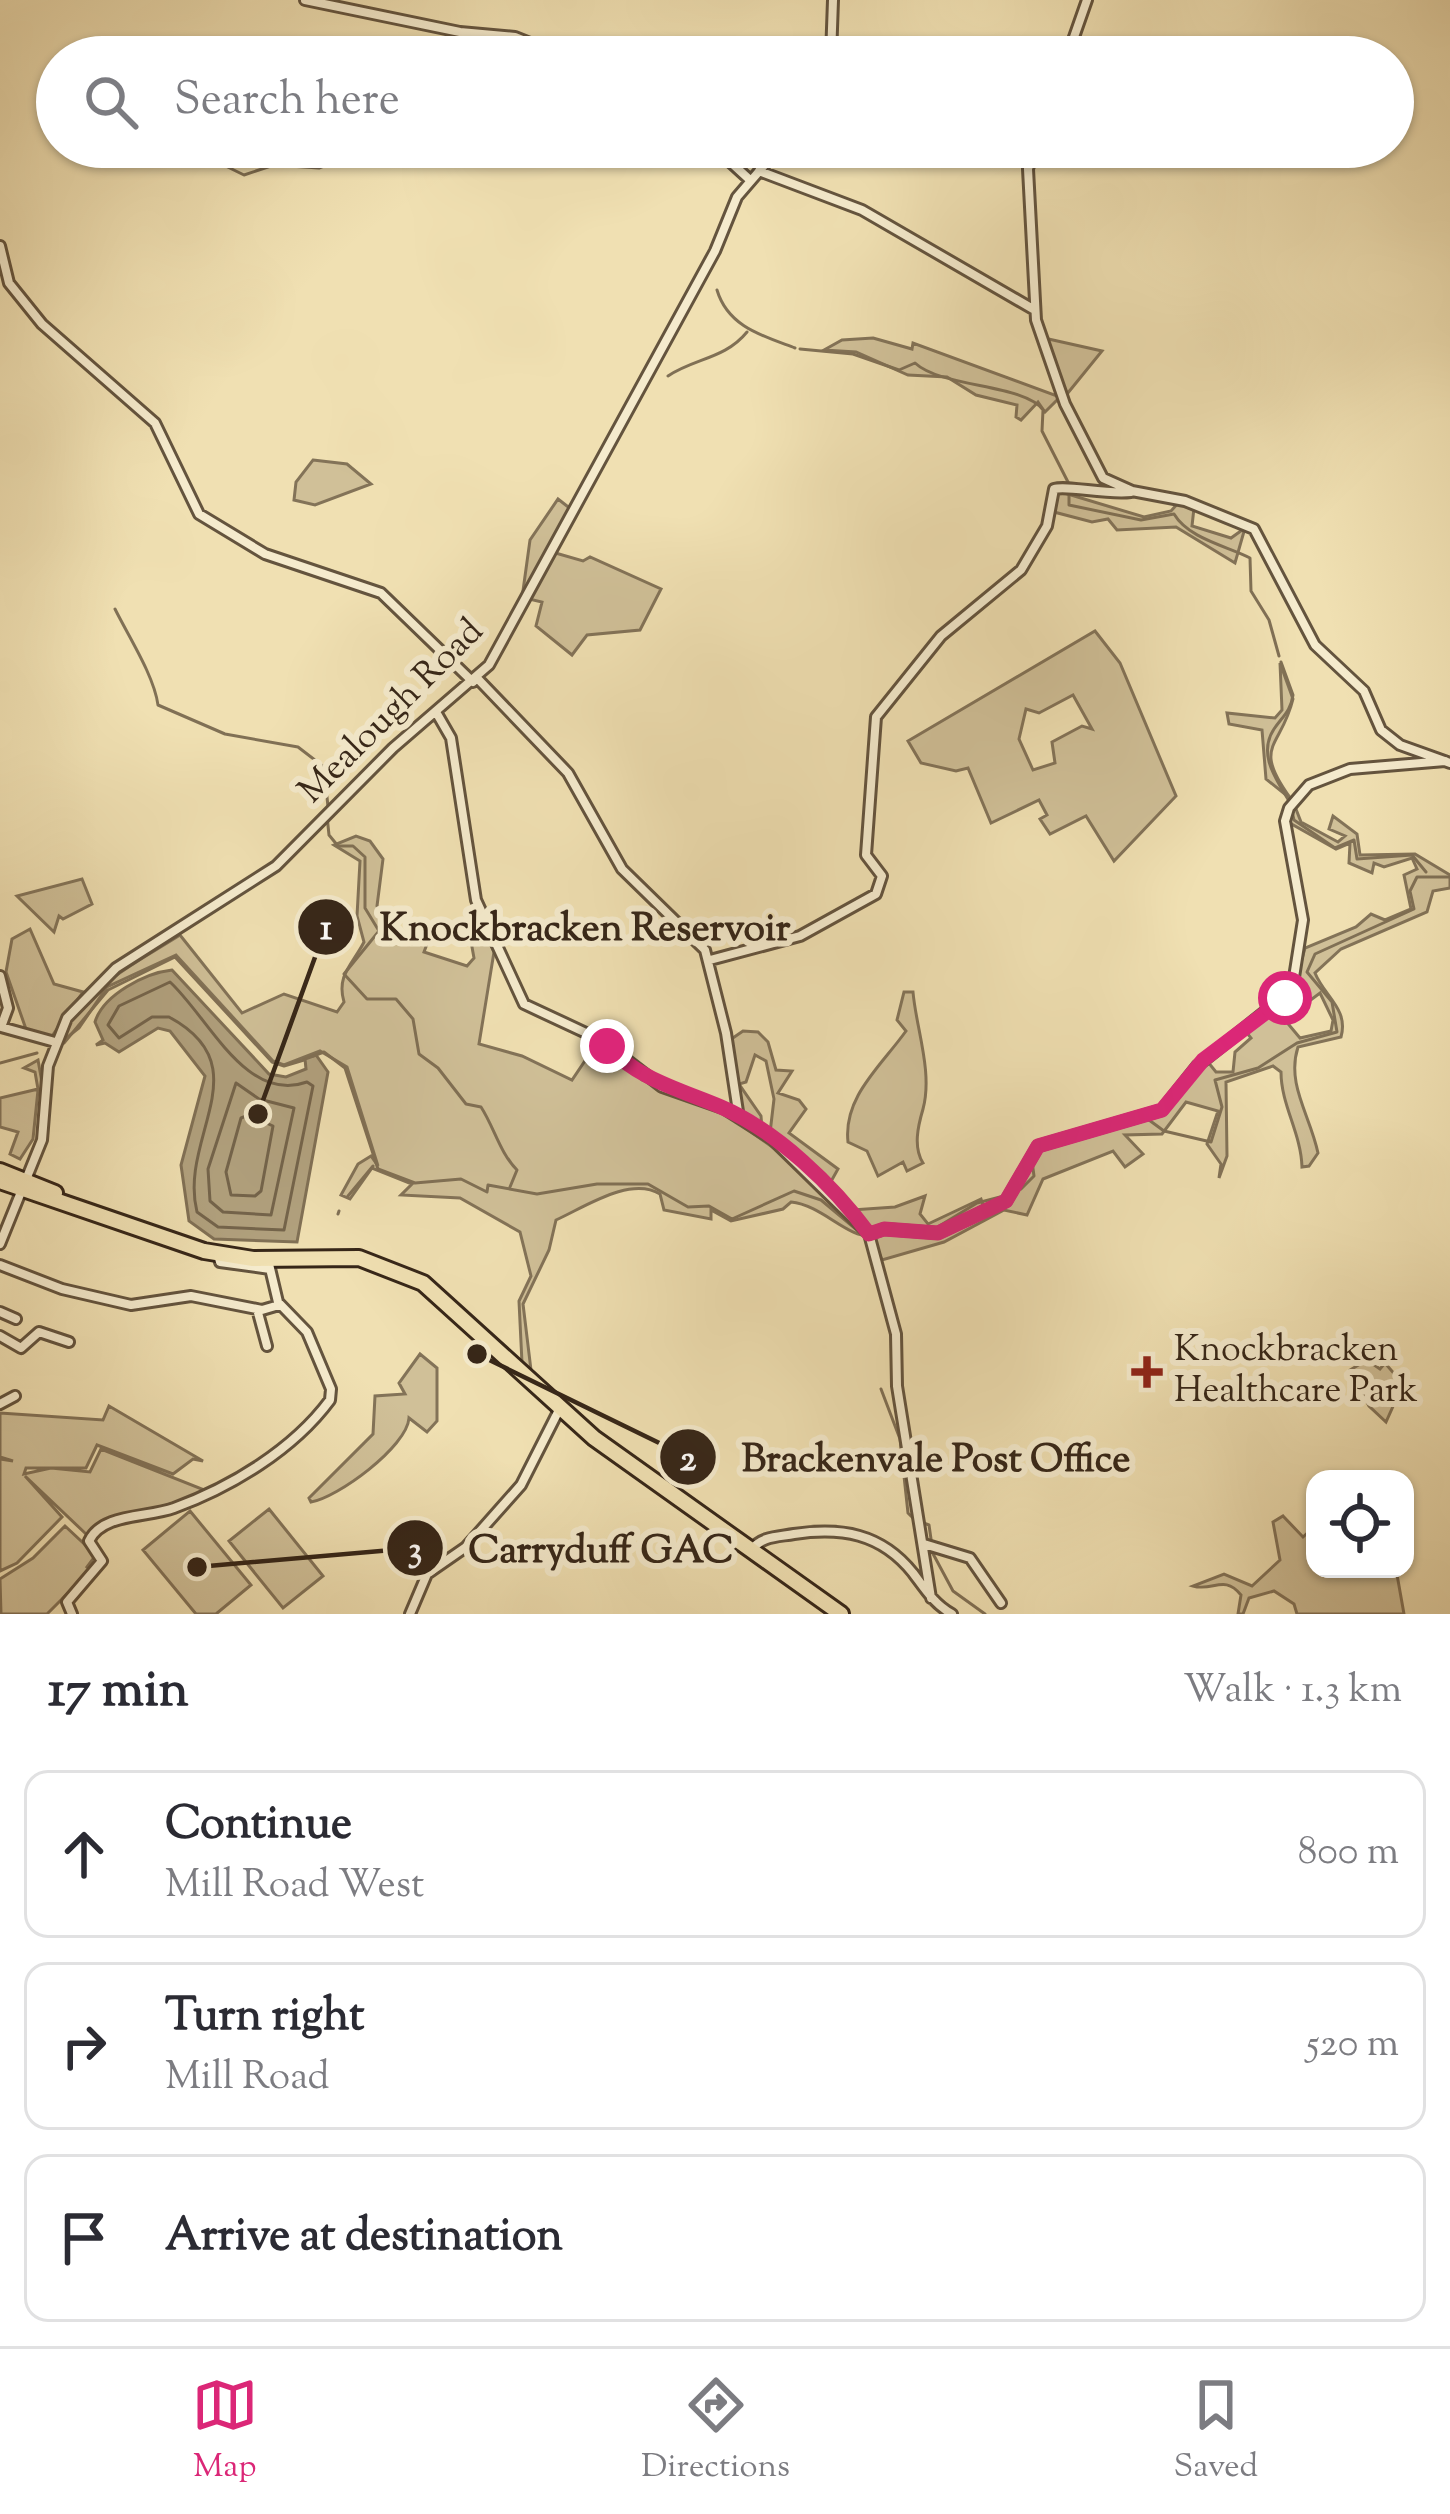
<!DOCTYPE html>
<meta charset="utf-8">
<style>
:root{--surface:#fff;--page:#f7f7f7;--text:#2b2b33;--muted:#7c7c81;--line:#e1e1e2;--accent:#db2777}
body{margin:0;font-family:"Sorts Mill Goudy",serif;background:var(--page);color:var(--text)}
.controls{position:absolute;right:36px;bottom:36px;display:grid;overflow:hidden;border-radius:24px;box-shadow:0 3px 9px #0004}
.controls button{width:108px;height:108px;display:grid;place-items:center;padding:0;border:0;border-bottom:3px solid var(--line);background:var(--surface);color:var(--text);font:60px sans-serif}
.stop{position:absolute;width:36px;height:36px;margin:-27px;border:9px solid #db2777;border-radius:50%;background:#fff}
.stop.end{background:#db2777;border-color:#fff;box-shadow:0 3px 12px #0008}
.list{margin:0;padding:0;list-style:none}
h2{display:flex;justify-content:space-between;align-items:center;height:156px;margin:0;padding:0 48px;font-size:51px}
h2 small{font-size:39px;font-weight:400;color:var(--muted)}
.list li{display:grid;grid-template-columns:78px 1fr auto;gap:36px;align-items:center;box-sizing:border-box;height:168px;margin:0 24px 24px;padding:0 24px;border:3px solid var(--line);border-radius:24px}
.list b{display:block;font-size:45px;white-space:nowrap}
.list p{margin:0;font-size:39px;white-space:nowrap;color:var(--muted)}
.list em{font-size:39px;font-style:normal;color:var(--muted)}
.icon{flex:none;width:66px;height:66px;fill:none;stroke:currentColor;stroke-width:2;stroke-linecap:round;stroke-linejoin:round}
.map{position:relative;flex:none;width:1450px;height:1614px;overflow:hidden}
.search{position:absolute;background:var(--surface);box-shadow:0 3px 9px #0004;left:36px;right:36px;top:36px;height:132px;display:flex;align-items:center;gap:30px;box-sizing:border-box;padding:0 42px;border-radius:66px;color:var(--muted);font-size:45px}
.sheet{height:732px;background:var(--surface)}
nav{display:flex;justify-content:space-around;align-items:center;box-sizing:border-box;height:168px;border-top:3px solid var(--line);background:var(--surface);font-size:33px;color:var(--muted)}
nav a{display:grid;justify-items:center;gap:6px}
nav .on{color:var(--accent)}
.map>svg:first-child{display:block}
</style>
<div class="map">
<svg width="1450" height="1614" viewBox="0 0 1450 1614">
<rect width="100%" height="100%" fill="#f0e0b2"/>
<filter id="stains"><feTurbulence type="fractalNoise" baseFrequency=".00167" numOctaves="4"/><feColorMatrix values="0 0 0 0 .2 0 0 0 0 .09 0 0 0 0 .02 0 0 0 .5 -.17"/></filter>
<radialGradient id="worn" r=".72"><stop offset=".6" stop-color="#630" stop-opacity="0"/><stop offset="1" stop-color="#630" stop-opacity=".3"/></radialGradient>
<path fill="#d0c098" stroke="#837358" stroke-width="3" fill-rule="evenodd" d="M873 338 912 349 913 343 1060 397 1045 412 1038 402 1021 420 1016 417 1017 405 976 395 947 377 908 375 856 352 824 350 842 340Z
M1044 338 1102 351 1067 394Z
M313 460 347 464 371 484 315 505 294 500 296 482Z
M1061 492 1144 517 1171 511 1179 502 1194 508 1192 526 1231 538 1245 528 1235 563 1176 527 1117 530 1108 519 1092 522 1054 512 1055 497Z
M558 499 572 510 522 598 530 540Z
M552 552 583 561 590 557 661 589 640 630 587 635 572 655 536 626 542 602 529 599Z
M1095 631 1120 663 1176 796 1114 861 1086 816 1050 834 1040 819 1047 815 1039 800 991 823 968 768 956 771 921 763 908 741ZM1073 695 1092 729 1082 726 1052 742 1055 763 1033 770 1019 739 1026 709 1039 713Z
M1280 663 1293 699C1281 749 1251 744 1291 799L1266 779 1262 730 1229 724 1227 713 1275 718 1282 710Z
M1294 804 1301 822 1338 842 1345 836 1329 829 1333 816 1357 834 1360 855 1415 854 1450 875V888L1433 891 1427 912 1341 949 1315 973C1324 996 1349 1009 1341 1037L1298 1047C1286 1084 1310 1115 1318 1153L1309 1166 1302 1167C1301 1133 1281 1105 1281 1072L1273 1066 1226 1082 1227 1156 1219 1178 1221 1164 1207 1144 1218 1111 1186 1102 1162 1134 1125 1135 1143 1154 1125 1167 1113 1151 1043 1179 1027 1215 1004 1210 944 1242 882 1260 872 1236C847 1238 822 1205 791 1202L783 1209 731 1221 711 1210V1219L664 1210 660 1194C630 1176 585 1207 556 1220L549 1250 523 1304 531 1370 522 1363 519 1301 531 1276 520 1232 460 1198 401 1195 412 1184 372 1168 350 1199 341 1195 358 1164 371 1156 378 1166 347 1067 320 1051 284 1065 273 1061 176 955 107 987 79 1028 60 1043C82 987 133 965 180 935L242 1013 284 994 337 1012 344 1002C336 975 353 964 364 942L357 916 360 861 334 845 356 836 370 841 383 859 377 906 393 938 430 936 424 952 467 966 474 958 470 936 482 925 494 952 479 1044 522 1056 572 1080 597 1043 642 1080 726 1114 810 1174 812 1169 770 1133 774 1099 766 1061 755 1055 746 1082 739 1084 761 1116 762 1129 743 1118 730 1040 743 1031 758 1032 768 1042 776 1070 792 1071 778 1093 799 1100 806 1109 789 1133 838 1169 829 1185 852 1210 895 1207 925 1196 920 1214 928 1224 981 1199 983 1205 943 1229 1002 1203 1039 1146 1162 1112 1197 1067 1208 1062 1216 1072H1233L1235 1052 1251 1038 1243 1028 1293 991 1305 948 1356 927 1371 914 1385 920 1411 909 1404 875 1417 869 1412 858 1384 867 1374 863 1372 873 1349 863 1350 843 1336 849 1288 822ZM1320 993 1333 1020 1331 1031 1300 1038 1284 1019 1299 998 1308 1002Z
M82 879 92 904 63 919 59 916 54 932 17 896Z
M30 929 54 984 83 992 52 1036 27 1032 6 972 12 939Z
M904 992H913C916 1028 933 1072 923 1109 918 1126 913 1147 923 1163L907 1171 903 1162 878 1176 867 1151 848 1142C843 1097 881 1066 906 1031L897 1020Z
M38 1060 43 1088 38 1090 33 1139 20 1159 10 1154 18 1132 0 1127V1098L38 1089 35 1072 24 1068Z
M420 1354 437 1368V1421L427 1432 409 1418C407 1447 337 1498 311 1502L309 1498 373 1434 375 1396 405 1394 399 1383Z
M1367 1360 1380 1369 1385 1363 1403 1384 1386 1422 1369 1406 1350 1370Z
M109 1406 203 1461 193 1459 173 1474 97 1445 86 1468H26L24 1474 51 1468 90 1472 101 1449 207 1491C167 1509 123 1512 86 1534L25 1476 62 1517 17 1563 0 1571V1459L13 1461 0 1457V1413L103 1420Z
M269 1509 323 1576 283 1608 229 1541Z
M190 1511 251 1585 216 1614H196L143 1550Z
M1283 1516 1303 1537 1315 1526V1569H1396L1404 1614H1297L1294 1604 1274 1591 1249 1598 1243 1614H1238L1241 1595C1224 1574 1213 1592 1193 1586L1224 1574 1252 1586 1280 1560 1273 1522Z
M65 1526 96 1555 87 1567 91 1570 47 1614H1L0 1579 33 1558Z"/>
<path fill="#b1a17e" stroke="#807055" stroke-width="3" d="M172 970 269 1074 286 1077 306 1069 305 1059 316 1055 328 1072 297 1242 214 1239 189 1221 181 1165 205 1076 170 1031 158 1028 119 1052 105 1043 96 1045 103 1040 95 1022C103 995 145 973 172 970Z"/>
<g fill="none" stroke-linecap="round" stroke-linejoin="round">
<path stroke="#74644b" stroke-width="3" d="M170 982C209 1018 246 1104 307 1082L313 1086 284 1230 218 1227 197 1212C178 1137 262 1067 169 1017H152L119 1038 108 1025 119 1006Z
M236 1083 259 1099 294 1108 271 1215 223 1212 210 1201 208 1169Z
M249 1115 273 1126 261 1191 255 1196 231 1195 226 1172 241 1118Z"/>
<path stroke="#807055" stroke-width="3" d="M187 147 244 175 274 165 319 168 343 158
M257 147 260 149
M155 165 167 147
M717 290C728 327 763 336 795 348
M800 349 853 354 899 370 915 363C942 388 1025 384 1043 410L1042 431 1069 484
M668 376C695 358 725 359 747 332
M1069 493V505L1141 520 1174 514C1189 539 1227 546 1250 558L1251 591 1269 620 1279 656
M115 609C130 639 154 676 158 705L225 734 298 747 324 767 328 807
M1281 662 1293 695C1291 711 1282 717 1274 729 1257 755 1277 780 1289 801
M1292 811 1294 820 1335 848 1354 840 1357 859 1412 855 1426 872
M327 816 329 835 338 846H353L365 857V908L379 931 344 974 367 999H396L413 1019 419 1054 438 1068 466 1104 481 1107C494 1127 500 1153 517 1170L510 1187
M64 1043 108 990 175 957 272 1062 284 1066 304 1060
M313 1056 324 1052 345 1068 378 1169 415 1183 461 1179 487 1192 488 1185 537 1194 597 1184H648L688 1207 709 1206 732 1219 794 1191 821 1200 863 1235
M0 1063 37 1053
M1136 1121 1149 1120 1164 1131 1211 1142 1222 1107 1215 1080 1258 1068 1297 1043 1337 1032 1332 1002 1307 972 1315 954 1414 909 1410 891 1417 877H1450
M1068 1141 1122 1126
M1021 1189 1034 1176 1032 1161
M348 1196 373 1166
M338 1214 339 1211
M936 1228 977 1203 1004 1196
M872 1230 903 1226
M881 1389 900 1439 908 1513 913 1518
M921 1522 929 1525 931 1539
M931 1550 953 1591 985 1614"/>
<defs>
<path id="minor" d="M305 0 460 32 515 37 565 57
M831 57 833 0
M1067 57 1087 0
M714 147 750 180
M1035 147 1028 169 1036 320 1065 404 1103 478 1132 491 1185 501 1254 529 1315 645 1364 691 1381 730 1400 745 1450 763
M759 171 862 210 1033 309
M0 246 9 283 42 324 155 423 199 514 265 554 381 593 473 682
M477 678 568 773 622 869 705 950 726 1033 739 1118
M436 712 451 738 476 900 524 1004 601 1040 662 1087 725 1109 772 1139 869 1234 896 1334 897 1386 931 1598
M710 960 800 936 876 894 882 876 866 855 876 717 941 636 1021 570 1047 526 1054 489C1068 485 1105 495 1131 492
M0 976 8 1008 1 1027 55 1042
M870 1234 884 1229 938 1233 1006 1201 1038 1146 1162 1110 1197 1066 1292 990 1303 920 1285 821 1289 808 1309 785 1350 769 1445 761
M0 1244 42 1140 48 1066 67 1018 116 968 276 866 393 748 489 665 715 251 737 197 780 147
M218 1254 220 1262 270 1269
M0 1265 62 1289 131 1305 191 1296 262 1310 279 1305
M257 1309 267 1346
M0 1312 16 1319
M0 1336 21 1348 39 1332 69 1342
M0 1404 15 1396
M924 1544 970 1558 1001 1603
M751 1550C762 1536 777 1537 794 1534 841 1527 881 1533 913 1573 925 1589 934 1604 952 1614
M72 1614 67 1602 102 1561 89 1541C102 1513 147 1518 174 1508 231 1487 293 1450 330 1400L331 1389 307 1332 278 1302 268 1260
M410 1614 427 1574 466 1547 521 1485 560 1408"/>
<path id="highway" d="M0 1171 55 1193
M0 1181 204 1251 253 1259 359 1258 423 1283 594 1438 841 1614"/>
</defs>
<use href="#minor" stroke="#64543e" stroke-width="14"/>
<use href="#highway" stroke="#362618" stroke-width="20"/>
<use href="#minor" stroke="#f5ebcd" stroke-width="8"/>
<use href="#highway" stroke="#f0e0b2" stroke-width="14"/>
</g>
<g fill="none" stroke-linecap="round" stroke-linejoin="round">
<path stroke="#db2777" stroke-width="15" d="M607 1046C640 1080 678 1089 721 1107 777 1131 834 1186 869 1234L884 1229 938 1233 1006 1201 1038 1146 1162 1110 1203 1060 1285 998"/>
</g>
<path fill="#8f2418" stroke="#f5ebcd" stroke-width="4.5" d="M1141 1354h12v12h12v12h-12v12h-12v-12h-12v-12h12z"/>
<g text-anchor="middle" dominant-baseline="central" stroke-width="12" stroke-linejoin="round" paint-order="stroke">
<g font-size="36" fill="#362618" stroke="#f5ebcd">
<text transform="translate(392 712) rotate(-45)">Mealough Road</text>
</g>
<g font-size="36" fill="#362618" stroke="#f5ebcd" text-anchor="start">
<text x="1174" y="1351">Knockbracken<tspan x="1174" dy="41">Healthcare Park</tspan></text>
</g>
</g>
<path fill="none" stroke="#362618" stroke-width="4.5" d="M258 1114L326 927M477 1354L688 1457M197 1567L415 1548"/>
<g fill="#362618" stroke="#f5ebcd" stroke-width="4.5">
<circle cx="258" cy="1114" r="12"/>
<circle cx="477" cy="1354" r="12"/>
<circle cx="197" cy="1567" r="12"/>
<circle cx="326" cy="927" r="30"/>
<circle cx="688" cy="1457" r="30"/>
<circle cx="415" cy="1548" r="30"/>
</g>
<g font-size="36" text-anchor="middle" font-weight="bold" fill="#fff">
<text x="326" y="939">1</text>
<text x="688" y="1470">2</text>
<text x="415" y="1561">3</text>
</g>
<g font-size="39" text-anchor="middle" font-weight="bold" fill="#362618" stroke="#f5ebcd" stroke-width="12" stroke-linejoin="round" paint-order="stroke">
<text x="585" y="940">Knockbracken Reservoir</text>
<text x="936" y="1471">Brackenvale Post Office</text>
<text x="601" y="1562">Carryduff GAC</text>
</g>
<rect width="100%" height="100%" filter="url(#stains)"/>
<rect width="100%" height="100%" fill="url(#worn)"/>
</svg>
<div class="controls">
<button><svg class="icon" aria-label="locate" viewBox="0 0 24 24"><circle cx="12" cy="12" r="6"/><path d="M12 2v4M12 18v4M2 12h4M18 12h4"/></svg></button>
</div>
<div class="stop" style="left:1285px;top:998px"></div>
<div class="stop end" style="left:607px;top:1046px"></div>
<div class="search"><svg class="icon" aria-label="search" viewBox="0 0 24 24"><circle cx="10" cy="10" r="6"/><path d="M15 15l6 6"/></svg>Search here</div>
</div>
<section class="sheet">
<h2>17 min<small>Walk · 1.3 km</small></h2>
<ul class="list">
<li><svg class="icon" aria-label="ahead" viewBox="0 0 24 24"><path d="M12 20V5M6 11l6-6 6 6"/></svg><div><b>Continue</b><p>Mill Road West</p></div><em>800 m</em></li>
<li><svg class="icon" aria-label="right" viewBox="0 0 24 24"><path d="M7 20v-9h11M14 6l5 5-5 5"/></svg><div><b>Turn right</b><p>Mill Road</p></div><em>520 m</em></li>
<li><svg class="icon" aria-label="arrive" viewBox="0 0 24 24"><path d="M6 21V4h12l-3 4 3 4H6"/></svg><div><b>Arrive at destination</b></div></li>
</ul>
</section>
<nav>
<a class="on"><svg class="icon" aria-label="map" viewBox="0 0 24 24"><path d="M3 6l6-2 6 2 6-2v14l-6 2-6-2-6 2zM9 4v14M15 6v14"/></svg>Map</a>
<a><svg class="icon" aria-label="directions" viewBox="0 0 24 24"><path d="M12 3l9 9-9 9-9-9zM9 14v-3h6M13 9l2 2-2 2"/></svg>Directions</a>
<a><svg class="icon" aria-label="saved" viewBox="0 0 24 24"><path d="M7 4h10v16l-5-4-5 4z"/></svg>Saved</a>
</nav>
